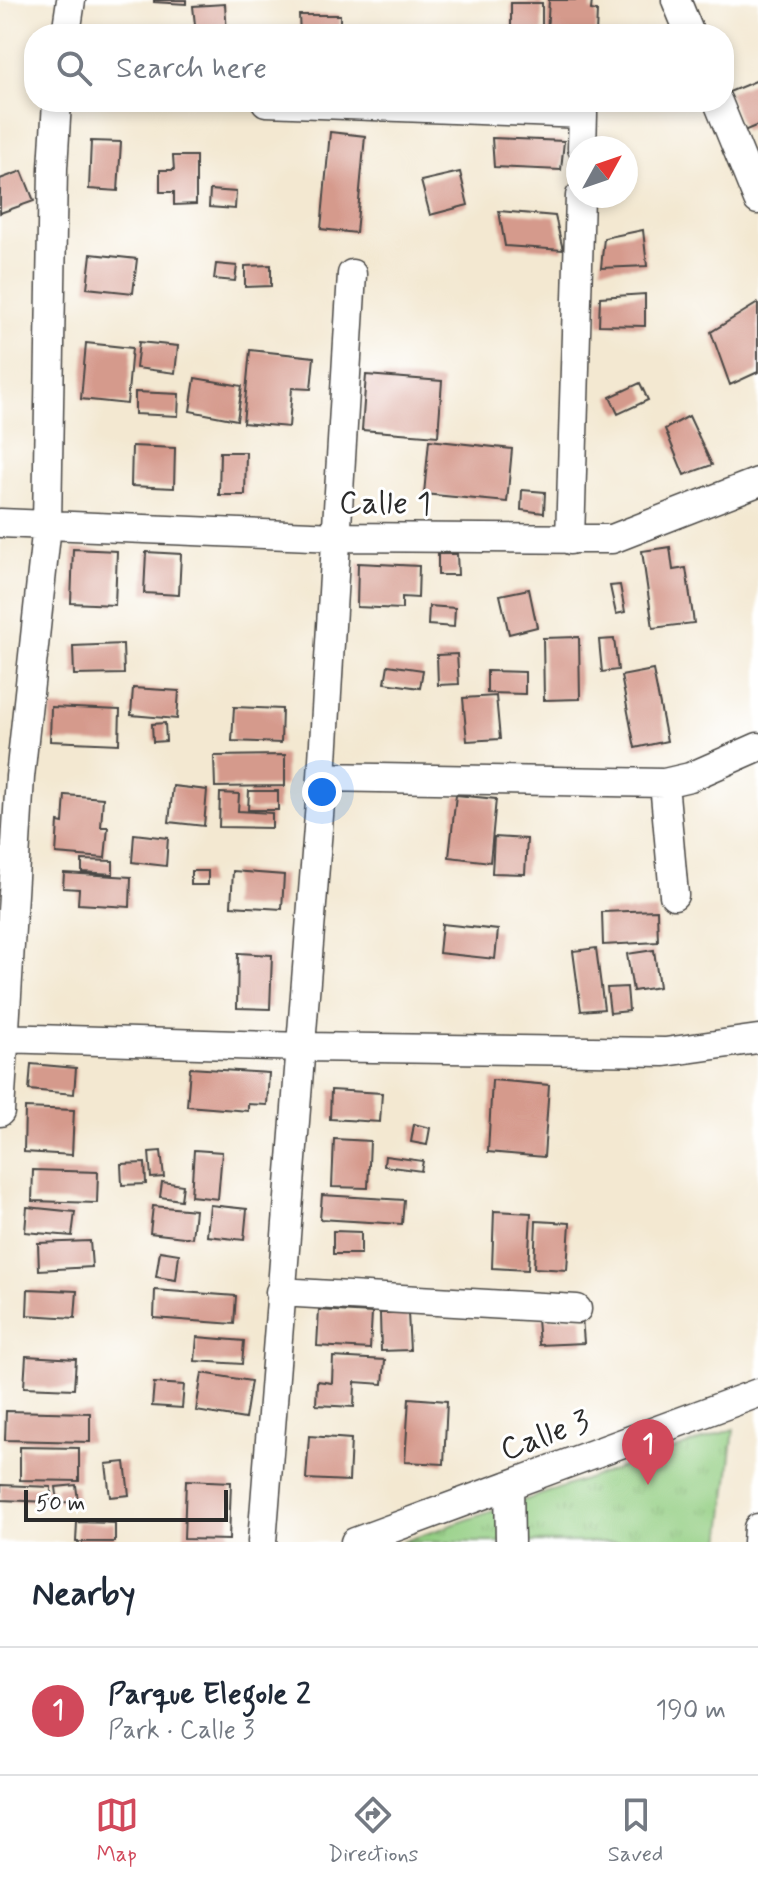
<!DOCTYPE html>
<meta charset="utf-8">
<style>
:root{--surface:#fff;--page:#f6f6f7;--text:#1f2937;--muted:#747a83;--line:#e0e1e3;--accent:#d1495b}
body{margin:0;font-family:Mynerve,sans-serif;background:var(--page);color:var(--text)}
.compass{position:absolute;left:566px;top:136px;width:72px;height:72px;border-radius:50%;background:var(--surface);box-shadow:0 4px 12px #0003;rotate:50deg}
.scale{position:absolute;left:24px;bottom:20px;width:204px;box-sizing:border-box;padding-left:8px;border:4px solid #2b2b2b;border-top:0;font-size:22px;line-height:28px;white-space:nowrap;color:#2b2b2b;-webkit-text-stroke:6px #fff;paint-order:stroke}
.you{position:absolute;left:322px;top:792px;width:28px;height:28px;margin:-20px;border:6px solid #fff;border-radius:50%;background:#1a73e8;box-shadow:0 0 0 12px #1a73e833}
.badge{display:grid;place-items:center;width:52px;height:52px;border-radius:50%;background:var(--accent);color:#fff;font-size:26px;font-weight:700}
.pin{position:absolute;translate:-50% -66px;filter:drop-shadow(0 2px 4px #0008)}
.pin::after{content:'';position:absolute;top:42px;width:28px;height:24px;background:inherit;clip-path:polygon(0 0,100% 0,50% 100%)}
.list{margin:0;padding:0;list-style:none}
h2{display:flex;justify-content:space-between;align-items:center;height:104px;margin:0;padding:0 32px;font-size:34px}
h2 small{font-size:26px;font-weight:400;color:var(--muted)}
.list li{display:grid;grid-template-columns:52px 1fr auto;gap:24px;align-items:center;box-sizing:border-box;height:128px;padding:0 32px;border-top:2px solid var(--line)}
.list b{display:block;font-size:30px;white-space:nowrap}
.list p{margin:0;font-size:26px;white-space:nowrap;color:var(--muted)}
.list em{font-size:26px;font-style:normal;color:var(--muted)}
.icon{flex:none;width:44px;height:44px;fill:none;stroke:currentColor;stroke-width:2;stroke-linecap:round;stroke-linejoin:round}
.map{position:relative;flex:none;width:758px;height:1542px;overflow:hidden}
.search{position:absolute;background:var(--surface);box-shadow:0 4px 12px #0003;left:24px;right:24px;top:24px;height:88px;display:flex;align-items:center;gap:20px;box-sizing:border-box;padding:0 28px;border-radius:32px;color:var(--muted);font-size:30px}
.sheet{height:232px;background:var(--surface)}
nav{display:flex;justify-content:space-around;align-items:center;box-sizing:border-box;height:112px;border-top:2px solid var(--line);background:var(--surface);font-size:22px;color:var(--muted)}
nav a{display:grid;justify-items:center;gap:4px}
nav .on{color:var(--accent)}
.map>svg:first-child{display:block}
</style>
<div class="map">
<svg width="758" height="1542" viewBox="0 0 758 1542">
<defs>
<pattern id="park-tufts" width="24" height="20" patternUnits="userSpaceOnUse" patternTransform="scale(2)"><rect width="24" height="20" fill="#93ce82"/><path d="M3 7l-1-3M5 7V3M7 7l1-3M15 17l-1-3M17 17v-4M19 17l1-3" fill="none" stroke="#7fb170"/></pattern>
</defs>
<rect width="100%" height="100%" fill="#fff"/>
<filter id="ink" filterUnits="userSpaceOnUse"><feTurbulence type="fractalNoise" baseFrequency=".0125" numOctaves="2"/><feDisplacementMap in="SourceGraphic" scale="16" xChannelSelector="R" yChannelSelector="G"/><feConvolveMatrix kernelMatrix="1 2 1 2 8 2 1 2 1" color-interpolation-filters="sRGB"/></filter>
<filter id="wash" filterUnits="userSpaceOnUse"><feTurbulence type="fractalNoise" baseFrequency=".006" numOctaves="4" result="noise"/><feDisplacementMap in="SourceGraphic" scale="32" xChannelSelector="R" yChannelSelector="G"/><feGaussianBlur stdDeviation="1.8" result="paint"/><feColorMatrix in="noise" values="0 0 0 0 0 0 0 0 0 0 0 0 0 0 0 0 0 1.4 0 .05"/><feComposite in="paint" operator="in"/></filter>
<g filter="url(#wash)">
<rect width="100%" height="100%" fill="#f3e8d1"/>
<path fill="url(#park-tufts)" stroke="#5f7c56" stroke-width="2" d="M734 1429 721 1542H402Z"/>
<g id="blocks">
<path fill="#d59a8c" d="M154 0H186V4L154 2Z
M549 0H592L591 10 597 11 596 34H547Z
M511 3H542V34H511Z
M225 4 227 34H196L193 6Z
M299 15H340V34H300Z
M758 80V125L744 131 729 92Z
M330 132 365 136 356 233 321 229Z
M492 138 564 141 561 170 494 167Z
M91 141 121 142 118 191 89 189Z
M173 156H196V204L174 205V192H160V170H174Z
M22 171 34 201 0 213V179Z
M460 172 468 205 430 215 421 181Z
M210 190 236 192 235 209 209 207Z
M499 211 555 216 563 250 505 246Z
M643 230 647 266 601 268 604 238Z
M91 254 137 259 133 293 87 288Z
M216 264 237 266 235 281 214 279Z
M271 265V286L245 287V266Z
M645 294V326L599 325 600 297Z
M758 303V372L730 385 711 332Z
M139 342 178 346 175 373 136 368Z
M86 343 132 348 127 404 81 399Z
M250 350 314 357 311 389 292 388 289 427 243 423Z
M366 375 442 381 438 436 362 430Z
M195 378 242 386 237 420 190 411Z
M640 383 648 400 618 414 610 397Z
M135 392 179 394 178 416 135 414Z
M689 416 712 465 684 475 665 429Z
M429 440 512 449 507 502 424 494Z
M132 446 175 448 174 488 131 486Z
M220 452H246L245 495H219Z
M522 490 545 492 544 513 521 510Z
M670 547 673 570 686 568 694 623 653 628 642 551Z
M73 549 117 551 115 605 71 603Z
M146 552 181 554 179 595 144 593Z
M438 554H457L458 575H438Z
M358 563 419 566 418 598 402 597V609L357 607Z
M620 585 625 612 616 614 610 586Z
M529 589 537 627 509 634 500 595Z
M429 606 455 608 454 627 428 625Z
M579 637 580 699 544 700 543 638Z
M614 639 618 670 602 672 599 640Z
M123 644 124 674 74 675 73 646Z
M457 654 459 684 438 685 437 655Z
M388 665 423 670 420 688 385 683Z
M653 670 667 741 635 748 621 676Z
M487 671 525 672V694L487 693Z
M133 688 179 691 177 719 131 715Z
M496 696 500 739 467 741 463 698Z
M51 707 120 710 119 744 50 741Z
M234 707 282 709 281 743 232 741Z
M165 723 166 741 153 742 152 724Z
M285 755V786L215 787 214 756Z
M173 786 207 790 204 826 169 822Z
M249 791H278V810H248Z
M220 793 239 794 238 811 272 813V828L219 827Z
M65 795 103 798 101 827H108L105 858 56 854 58 822 63 823Z
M456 795 496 799 490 862 449 857Z
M134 834 168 838 166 866 132 862Z
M494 837 527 839 525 874 492 873Z
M82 860 113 861V874L82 872Z
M191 871H208V885H191Z
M233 871 284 875 282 909 231 906Z
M64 873 131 877 130 907 78 904 79 889 63 888Z
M657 910 658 942 603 945 602 912Z
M442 924 498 930 495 959 439 953Z
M596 948 604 1009 581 1011 573 951Z
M654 950 659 987 633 991 627 954Z
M238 953 272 955 270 1009 237 1008Z
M627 987 629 1011 610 1013 607 988Z
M31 1064 76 1068 74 1094 29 1090Z
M190 1068 269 1073 267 1105 248 1104V1111L187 1106Z
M492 1080 549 1085 544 1157 488 1152Z
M331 1090 382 1093 380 1122 330 1119Z
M25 1108 74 1110 72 1155 24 1152Z
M414 1124 430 1128 427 1145 411 1142Z
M334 1139 370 1141 368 1188 332 1187Z
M194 1150 222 1152 218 1199 191 1196Z
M161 1151 164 1177 151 1178 149 1152Z
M385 1156 423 1161 421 1171 384 1166Z
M145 1163 146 1184 122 1185 121 1164Z
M33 1170 98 1172 97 1203 32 1201Z
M162 1182 183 1185 181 1200 160 1197Z
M322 1195 404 1200 402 1224 320 1219Z
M210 1205 247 1209 244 1240 207 1236Z
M153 1206 195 1210 192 1238 150 1233Z
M27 1207 75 1212 72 1236 25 1232Z
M494 1211 531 1213 528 1270 492 1268Z
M536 1221 570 1223 567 1270 534 1268Z
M333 1231 361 1232V1254H333Z
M90 1241 92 1267 39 1270 38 1243Z
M160 1251 179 1254 176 1280 156 1277Z
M28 1289 77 1291 75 1318 27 1315Z
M155 1290 236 1296 234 1324 154 1318Z
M319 1310 372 1313 370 1349 317 1346Z
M380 1313H408L410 1350 381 1351Z
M582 1317 584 1343 539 1345 537 1319Z
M197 1337 244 1341 242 1364 195 1361Z
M26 1356 76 1359 74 1389 24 1387Z
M333 1357 385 1360 383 1384 355 1382 354 1407 316 1405 317 1381 332 1383Z
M202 1373 251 1381 245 1419 196 1411Z
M154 1383 184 1385 182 1408 152 1406Z
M409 1398 447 1401 444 1464 405 1462Z
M6 1411 90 1413V1442L5 1440Z
M309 1436 351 1439 349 1481 306 1479Z
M20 1447 79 1448V1481L20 1480Z
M125 1462 129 1495 110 1497 106 1464Z
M186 1480 231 1482 229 1540 184 1539Z
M1 1485 51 1487V1502L1 1500Z
M76 1485 78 1501 58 1503 56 1487Z
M77 1522 115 1523V1542H76Z"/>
</g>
</g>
<g filter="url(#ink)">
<use href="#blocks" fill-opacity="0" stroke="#494744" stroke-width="2"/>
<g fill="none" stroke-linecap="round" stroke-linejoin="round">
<defs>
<path id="street" d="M676 0 690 34
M66 34 71 0
M266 102 583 114 582 148
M718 102 758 200
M0 523 336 537 612 539 758 482
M570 540 580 196
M322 777 664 783 690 777 758 747
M664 783 674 895
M0 1038 303 1047 665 1052 758 1039
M0 1112 20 777 47 525 53 168 57 102
M280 1292 577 1309
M509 1485 510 1542
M262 1542 322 777 352 274
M355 1542 758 1393
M757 1542 758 1528"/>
</defs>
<use href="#street" stroke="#494744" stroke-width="31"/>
<use href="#street" stroke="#fff" stroke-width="28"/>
</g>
</g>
<g text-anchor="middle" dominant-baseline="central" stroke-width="6" stroke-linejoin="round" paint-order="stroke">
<g font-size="32" fill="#2b2b2b" stroke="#fff">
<text transform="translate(385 504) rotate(1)">Calle 1</text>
<text transform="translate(545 1436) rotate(-20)">Calle 3</text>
</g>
</g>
</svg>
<svg class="compass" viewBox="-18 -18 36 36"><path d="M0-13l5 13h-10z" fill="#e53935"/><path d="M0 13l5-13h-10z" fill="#747a83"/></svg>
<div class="scale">50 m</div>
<div class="you"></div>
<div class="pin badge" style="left:648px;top:1485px">1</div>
<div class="search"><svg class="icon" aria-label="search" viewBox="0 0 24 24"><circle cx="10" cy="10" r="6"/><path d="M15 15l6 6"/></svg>Search here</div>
</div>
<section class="sheet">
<h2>Nearby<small></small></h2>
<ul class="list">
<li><span class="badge">1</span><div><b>Parque Elegole 2</b><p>Park · Calle 3</p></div><em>190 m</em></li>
</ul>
</section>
<nav>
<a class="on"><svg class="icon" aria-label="map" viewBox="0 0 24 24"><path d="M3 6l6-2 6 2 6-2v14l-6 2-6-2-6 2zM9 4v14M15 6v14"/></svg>Map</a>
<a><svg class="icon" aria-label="directions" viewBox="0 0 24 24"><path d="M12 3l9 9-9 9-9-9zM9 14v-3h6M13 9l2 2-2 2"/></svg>Directions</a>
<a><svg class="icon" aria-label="saved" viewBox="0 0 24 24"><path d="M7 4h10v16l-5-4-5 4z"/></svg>Saved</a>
</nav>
